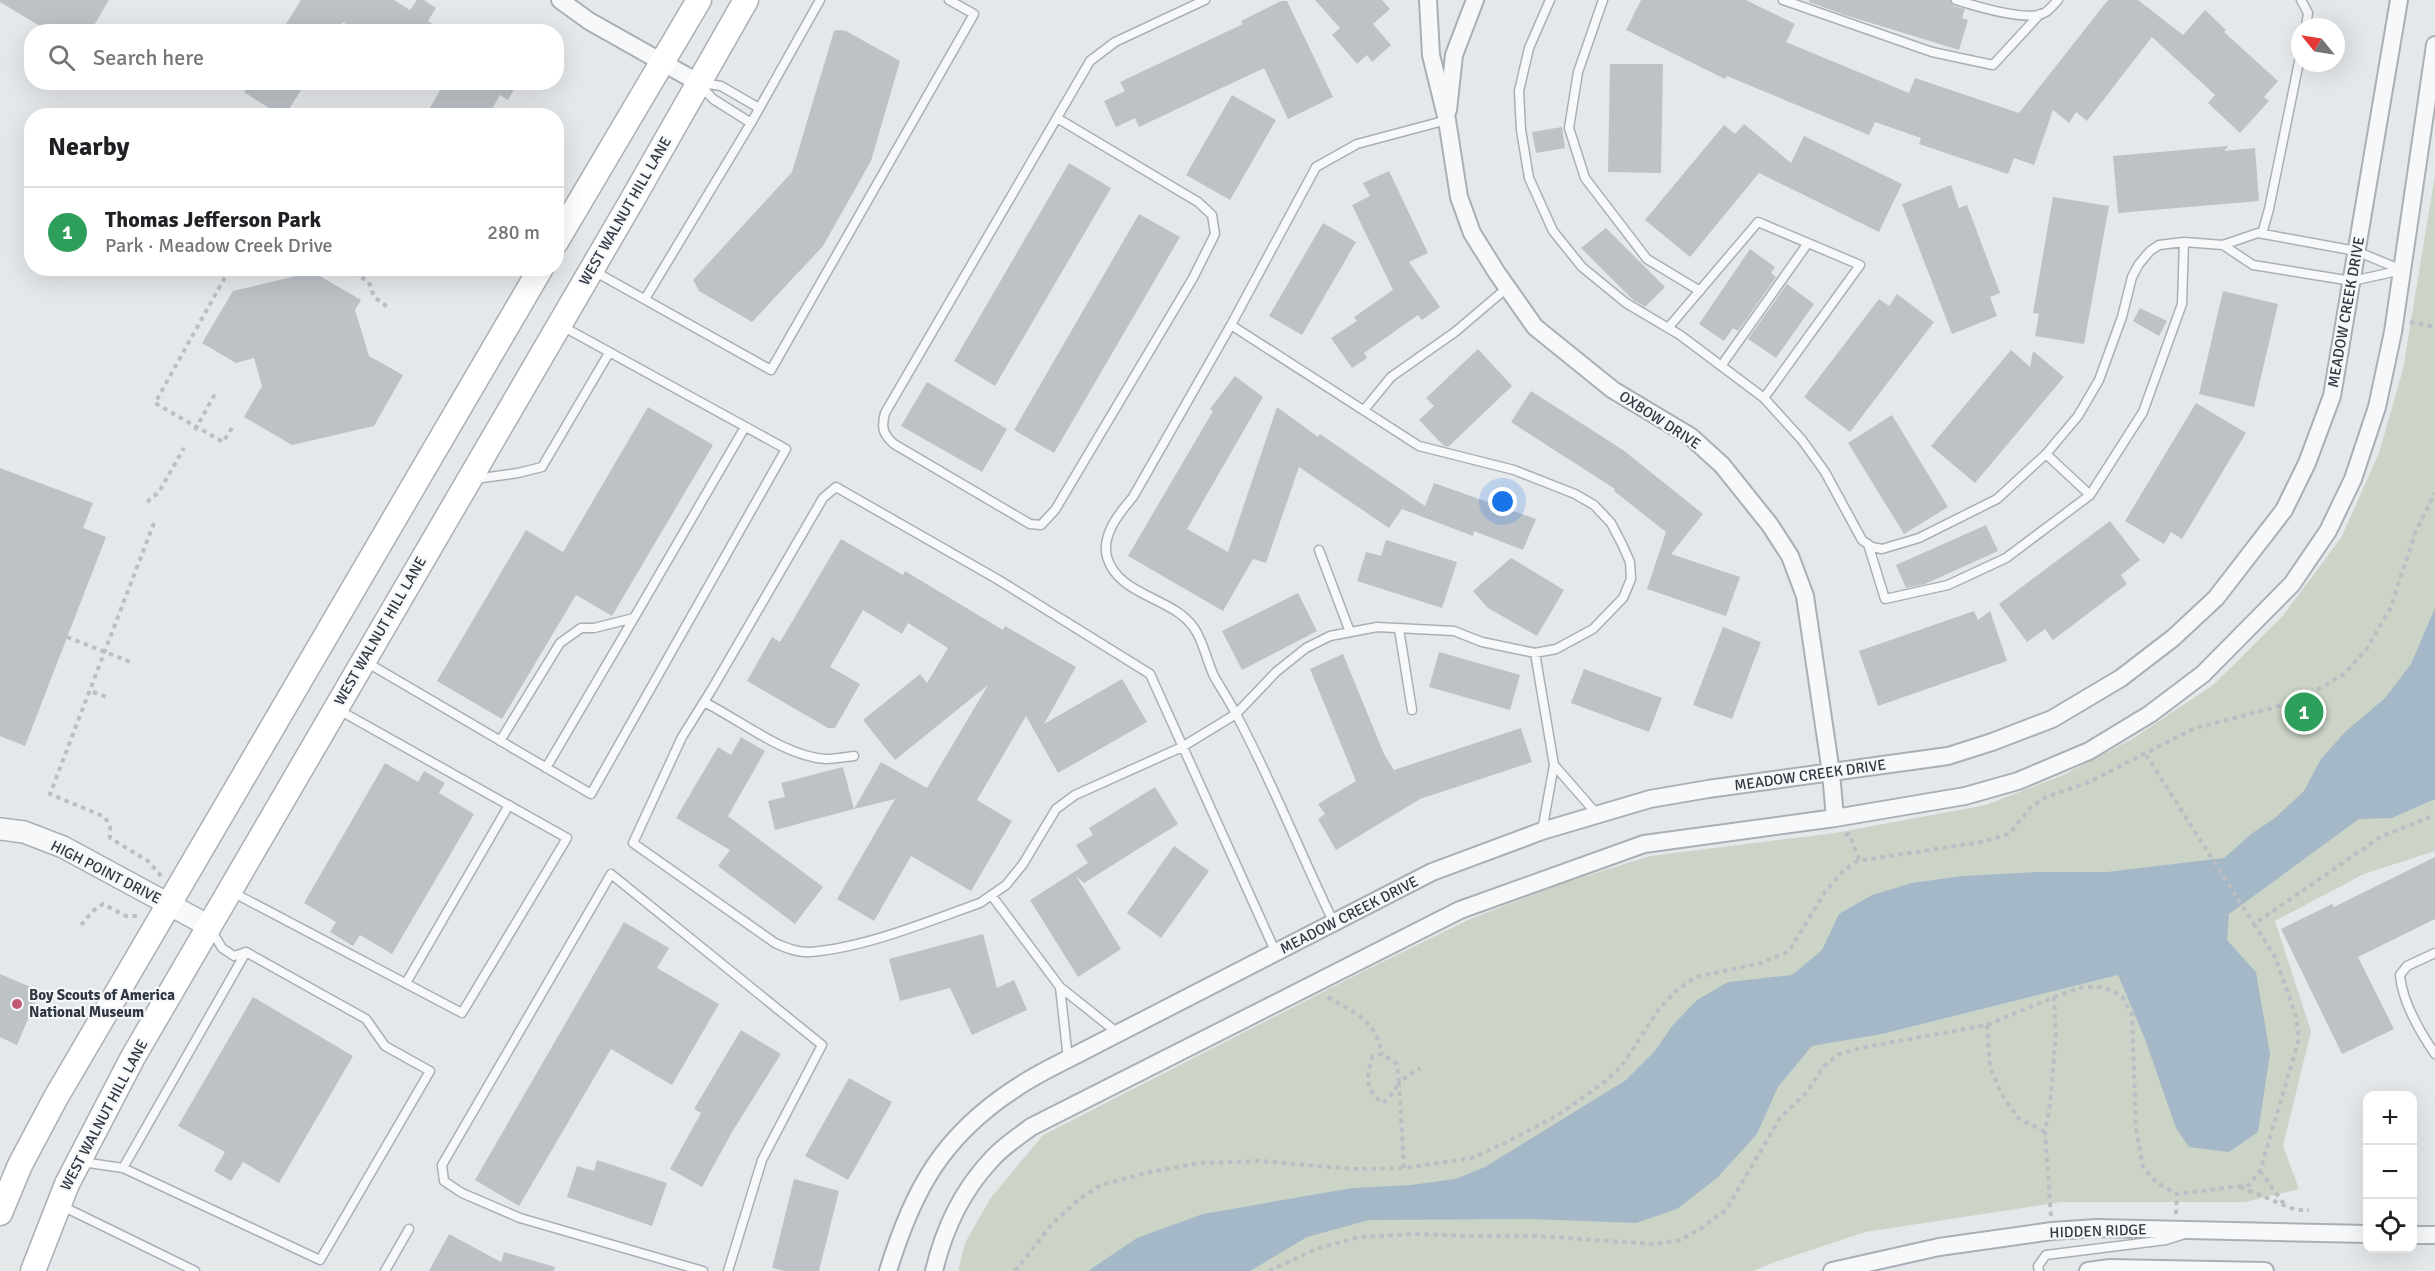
<!DOCTYPE html>
<meta charset="utf-8">
<style>
:root{--surface:#fff;--page:#f2f2f2;--text:#202124;--muted:#757577;--line:#e0e0e0;--accent:#c15973}
body{margin:0;font-family:Signika,sans-serif;background:var(--page);color:var(--text)}
.controls{position:absolute;right:18px;bottom:18px;display:grid;overflow:hidden;border-radius:12px;box-shadow:0 6px 24px #0002}
.controls button{width:54px;height:54px;display:grid;place-items:center;padding:0;border:0;border-bottom:2px solid var(--line);background:var(--surface);color:var(--text);font:30px sans-serif}
.compass{position:absolute;left:2291px;top:18px;width:54px;height:54px;border-radius:50%;background:var(--surface);box-shadow:0 6px 24px #0002;rotate:300deg}
.you{position:absolute;left:1503px;top:502px;width:21px;height:21px;margin:-15px;border:4px solid #fff;border-radius:50%;background:#1a73e8;box-shadow:0 0 0 9px #1a73e833}
.badge{display:grid;place-items:center;width:39px;height:39px;border-radius:50%;background:var(--accent);color:#fff;font-size:20px;font-weight:700}
.pin{position:absolute;translate:-50% -50%;border:3px solid #fff;box-shadow:0 2px 6px #0006}
.list{margin:0;padding:0;list-style:none}
h2{display:flex;justify-content:space-between;align-items:center;height:78px;margin:0;padding:0 24px;font-size:26px}
h2 small{font-size:20px;font-weight:400;color:var(--muted)}
.list li{display:grid;grid-template-columns:39px 1fr auto;gap:18px;align-items:center;box-sizing:border-box;height:90px;padding:0 24px;border-top:2px solid var(--line)}
.list b{display:block;font-size:22px;white-space:nowrap}
.list p{margin:0;font-size:20px;white-space:nowrap;color:var(--muted)}
.list em{font-size:20px;font-style:normal;color:var(--muted)}
.icon{flex:none;width:33px;height:33px;fill:none;stroke:currentColor;stroke-width:2;stroke-linecap:round;stroke-linejoin:round}
.map{position:relative;flex:none;width:2435px;height:1271px;overflow:hidden}
.search{position:absolute;background:var(--surface);box-shadow:0 6px 24px #0002;left:24px;top:24px;width:540px;height:66px;display:flex;align-items:center;gap:15px;box-sizing:border-box;padding:0 21px;border-radius:24px;color:var(--muted);font-size:22px}
.panel{position:absolute;background:var(--surface);box-shadow:0 6px 24px #0002;left:24px;top:108px;width:540px;height:168px;border-radius:24px}
.map>svg:first-child{display:block}
</style>
<div class="map">
<svg width="2435" height="1271" viewBox="0 0 2435 1271">
<rect width="100%" height="100%" fill="#e5e8eb"/>
<path fill="#ccd4c7" d="M2435 175V851L2364 874 2275 921 2311 1031 2283 1146 2299 1189 2245 1202H2062L1865 1232 1772 1263 1753 1271H958L965 1243 990 1199 1043 1135 1366 970 1470 919 1564 883 1650 856 1835 833 1986 805 2063 775 2132 739 2213 685 2281 618 2341 538 2379 453 2403 369Z"/>
<path fill="#a4b8c7" d="M2435 608V799L2392 818 2359 819 2229 914 2227 940 2256 972 2270 1054 2258 1132 2229 1152 2189 1147 2176 1128 2145 1039 2118 975 1882 1034 1812 1046 1778 1087 1757 1134 1717 1178 1677 1209 1636 1223 1531 1219 1369 1220 1307 1237 1250 1271H1088L1137 1238 1203 1214 1352 1188 1411 1185 1455 1179 1485 1167 1626 1080 1654 1052 1673 1025 1697 1000 1728 982 1792 975 1822 950 1839 914 1872 895 1912 883 1962 876 2039 872H2107L2224 858 2251 834 2275 818 2304 791 2321 759 2345 732 2385 698 2411 664Z"/>
<path fill="#bdc2c7" d="M0 0H109L90 32H50L0 2Z
M301 0H394L410 10 417 0H424L436 8 428 21 445 32H358L343 22 337 32H281Z
M1315 0H1382L1390 9 1373 24 1391 45 1372 62 1367 55 1357 64 1332 35 1340 28Z
M1641 0H1746L1795 24 1786 42 1909 93 1915 78 2019 113 2108 0H2138L2183 35 2205 10 2226 30 2224 32 2278 81 2264 97 2269 101 2240 133 2208 103 2215 95 2152 37 2087 121 2076 112 2069 123 2053 110 2034 165 2014 158 2008 174 1919 144 1921 138 1875 122 1869 135 1727 76 1725 79 1626 30Z
M1809 0H1950L1954 6 1965 9 1962 18 1968 20 1959 50 1845 15 1809 2Z
M1281 1H1287L1333 97 1288 119 1264 68 1139 127 1135 118 1116 127 1104 101 1125 91 1120 82 1243 24 1241 21Z
M839 30 846 31 900 61 871 161 823 246 752 322 699 291 693 280 792 172 834 31Z
M1610 64H1663L1661 173 1608 172Z
M250 82H306L285 116H281L244 92Z
M445 82H518L508 100 500 95 488 116H425Z
M1232 95 1276 120 1230 200 1186 175Z
M1744 124 1791 163 1804 136 1902 184 1879 232 1759 173 1690 257 1645 220 1724 125 1735 134Z
M1562 127 1565 148 1536 153 1532 132Z
M2228 146 2224 151 2255 148 2259 201 2118 213 2113 156Z
M1069 163 1111 188 995 386 954 361Z
M1389 171 1428 253 1409 262 1440 307 1422 320 1418 315 1364 353 1367 358 1352 368 1331 338 1357 321 1354 317 1393 290 1352 205 1370 196 1363 183Z
M1951 185 1959 208 1967 205 2000 293 1990 297 1997 316 1952 334 1902 204Z
M2053 197 2109 206 2084 344 2035 336 2039 314 2033 313Z
M1139 214 1180 237 1054 453 1014 430Z
M1323 223 1356 242 1302 335 1269 316Z
M1606 228 1665 287 1645 307 1632 299 1581 248Z
M1750 249 1775 267 1771 273 1776 277 1738 331 1733 328 1724 341 1699 324Z
M313 272 361 300 355 310 369 356 403 375 374 426 292 445 244 417 262 386 254 358 236 363 202 343 233 291Z
M1787 284 1814 304 1776 358 1748 339Z
M2223 291 2278 304 2254 407 2199 394Z
M1897 294 1934 322 1850 432 1804 397 1879 299 1889 306Z
M2140 308 2167 321 2159 336 2133 321Z
M1478 349 1512 386 1448 447 1443 445 1419 420 1434 406 1426 398Z
M2011 350 2030 367 2033 351 2064 377 1975 483 1931 446Z
M1235 376 1263 397 1187 529 1228 552 1277 407 1318 437 1320 434 1425 506 1434 483 1536 519 1523 550 1474 531 1473 536 1402 509 1389 528 1299 467 1266 563 1253 559 1223 611 1128 556 1213 411 1210 409Z
M927 382 1007 429 982 472 901 426Z
M1531 391 1623 450 1703 514 1671 554 1740 577 1726 616 1647 589 1666 532 1614 491 1615 489 1511 422Z
M2196 403 2246 433 2182 539 2171 532 2164 544 2125 521Z
M648 407 713 445 612 616 576 595 502 719 437 681 526 530 563 552Z
M1892 415 1948 507 1904 534 1848 443Z
M0 468 93 503 83 528 106 537 25 746 0 736Z
M2110 521 2140 560 2121 575 2127 584 2053 640 2045 629 2027 642 1999 604Z
M1986 525 1998 551 1925 584 1906 588 1896 565Z
M841 539 903 575 905 571 1003 630 1005 626 1076 667 1044 724 1122 679 1147 722 1058 773 1026 716 977 800 1012 821 971 891 911 856 874 921 837 899 895 799 854 809 881 762 927 788 988 685 895 760 863 720 920 674 927 683 948 648 908 623 902 634 863 610 830 667 860 684 835 728H828L747 681 772 637 780 642Z
M1386 540 1457 562 1442 608 1357 581 1366 552 1381 556Z
M1511 558 1564 590 1537 636 1488 608 1473 591Z
M1298 593 1317 631 1242 670 1222 631Z
M1974 611 1978 620 1990 611 2007 661 1878 706 1859 651Z
M1723 627 1761 642 1732 719 1693 705Z
M1439 652 1520 675 1510 710 1429 687Z
M1343 654 1384 754 1394 770 1521 728 1532 762 1420 799 1336 850 1318 819 1325 814 1318 804 1356 781 1310 669Z
M1584 669 1662 698 1649 732 1571 703Z
M741 737 765 751 728 816 823 887 795 924 718 866 730 850 676 818 718 747 731 755Z
M385 763 418 782 424 771 445 783 439 793 474 814 392 954 360 935 353 946 330 932 336 922 304 903Z
M843 767 854 809 775 830 768 801 785 797 781 783Z
M1155 787 1178 824 1084 883 1076 876 1121 949 1078 977 1030 900 1088 863 1076 845 1093 835 1089 828Z
M1174 846 1209 871 1161 938 1127 913Z
M2435 857V919L2358 957 2394 1029 2342 1054 2281 929 2332 904 2334 907Z
M624 922 669 948 657 968 719 1004 672 1085 611 1049 519 1206 475 1180Z
M983 934 997 988 1014 980 1027 1010 972 1035 950 988 900 1001 889 959Z
M0 974 40 991 17 1045 0 1037Z
M253 997 353 1056 279 1183 243 1162 231 1181 214 1171 225 1152 178 1126Z
M741 1030 781 1054 732 1132 702 1187 670 1169 701 1113 694 1109Z
M849 1078 892 1102 848 1180 805 1156Z
M597 1160 667 1183 652 1226 567 1197 577 1166 594 1171Z
M794 1179 839 1191 819 1271H785L772 1268Z
M449 1234 501 1262 504 1252 555 1267 554 1271H429Z"/>
<g fill="none" stroke-linecap="round" stroke-linejoin="round">
<defs>
<path id="service" d="M1550 0 1529 48 1519 91 1521 130 1529 178 1553 231 1582 267 1626 303 1680 335 1764 398 1802 440 1825 472 1862 540 1872 547 1882 549 1919 538 1997 499 2046 454 2078 416 2099 380 2122 317 2132 277 2139 264 2150 251 2159 245 2184 242 2223 245 2258 233 2356 251 2402 270
M1603 0 1578 72 1569 128 1585 178 1647 259 1700 291
M1783 0 1932 52 1993 65 2040 14
M1956 0C1975 6 2026 22 2044 13 2049 11 2054 4 2058 0
M2301 0 2308 13 2306 27
M702 83 721 86 759 108
M701 86 713 99 751 123
M1057 118 1198 202 1212 215 1215 234 1193 278 1055 510 1041 525 1030 524 894 444C883 434 881 428 885 413L1090 61 1115 42 1205 0
M2262 234 2269 209 2300 57
M2223 245 2253 265 2352 281 2402 270
M592 270 771 370 974 14 949 0
M645 299 751 123 820 0
M1231 325 1419 446 1514 470 1575 494 1594 505 1611 523 1622 544 1630 562 1631 579 1623 598 1593 629 1556 649 1535 653 1482 642 1454 631 1377 627 1330 636 1306 648 1276 672 1236 714 1182 747 1075 795 1056 809 1023 864 1006 885 980 903C929 921 865 948 810 952 798 953 786 948 775 943L633 843 682 737 712 689 823 498 836 487 997 579 1150 674 1276 953
M1668 328 1758 222 1860 265 1764 398
M1721 366 1808 243
M1364 410 1391 377 1455 332 1508 287
M2046 454 2090 495
M475 479 518 473 542 467 609 353
M1868 544 1885 599 1948 585 2006 558 2090 495 2143 412 2182 304 2184 242
M1319 550 1350 632
M1399 629 1412 710
M1535 653 1554 765 1542 831
M366 662 591 794 786 449 560 325
M704 702C740 720 786 757 826 759 835 759 845 757 854 756
M500 741 560 643 581 628H594L634 618 745 427
M1554 765 1596 813
M546 768 634 618
M232 892 462 1013 567 838 337 709
M992 896 1060 987
M1333 921C1300 853 1272 781 1236 714 1230 702 1222 690 1215 678 1207 663 1204 642 1194 628 1173 597 1118 596 1107 557 1101 535 1120 512 1133 497L1231 325 1316 167 1357 144 1447 120
M2435 953 2407 966 2400 975C2402 1002 2420 1032 2435 1054
M406 983 509 805
M1068 1059 1060 987 1119 1034
M82 1162 123 1168 320 1260 430 1071 385 1046 366 1019 246 952 234 956 222 948 210 928
M123 1168 246 952
M60 1205 195 1271
M385 1271 409 1229
M703 1271 520 1218 462 1193 444 1181 442 1165 611 874 822 1045 762 1160 728 1271
M2039 1271 2038 1266 2046 1255 2166 1240 2182 1235"/>
<path id="minor" d="M560 0 589 21 699 83
M1428 0 1431 55 1447 120 1459 197 1472 233 1497 273 1535 327 1613 390 1690 436 1722 465 1770 525 1790 556 1805 596 1831 773 1835 818
M1448 110 1454 55 1475 0
M2412 1235H2435
M888 1271C913 1190 942 1136 1016 1088 1032 1077 1050 1068 1068 1059L1432 872 1542 831 1650 799 1708 789 1948 756 1992 742 2052 719 2121 678 2173 638 2216 598 2284 510 2307 463 2332 396 2399 0
M934 1271C944 1229 961 1192 991 1160 1002 1147 1018 1137 1031 1127L1460 910 1644 844 1835 818 1965 796 2018 781 2089 751 2150 714 2203 674 2292 584 2328 531 2353 479 2377 407 2393 332 2435 45
M1832 1271 1939 1247 2052 1231 2097 1228 2368 1234
M2088 1271 2110 1268 2265 1271"/>
<path id="tertiary" d="M0 829 24 832 63 847 209 926"/>
<path id="secondary" d="M556 242 699 0
M0 1213 20 1165 55 1099 541 268
M33 1271 67 1184 133 1057 631 202 746 0"/>
</defs>
<use href="#service" stroke="#aaafb5" stroke-width="11"/>
<use href="#minor" stroke="#aaafb5" stroke-width="20"/>
<use href="#tertiary" stroke="#aaafb5" stroke-width="24"/>
<use href="#secondary" stroke="#aaafb5" stroke-width="27"/>
<path stroke="#bbbec3" stroke-width="4" stroke-dasharray="4.5 4.5" stroke-linecap="butt" d="M346 268 369 282 374 297 389 308
M2410 322 2435 327
M232 428 223 442 155 403 229 270 233 268
M195 430 215 394
M147 502 159 492 184 448
M154 523 50 794 105 817 110 827V838L148 861 162 877
M67 637 133 663
M93 692 107 697
M2146 755 2254 924
M1845 835 1849 834 1860 861
M81 925 93 911 103 904 126 916H138
M1328 997C1355 1014 1375 1018 1382 1054
M1987 1025 1990 1067 2001 1093 2018 1118 2045 1132
M1404 1168 1399 1082 1392 1094 1383 1103C1364 1090 1366 1076 1373 1056L1382 1054 1397 1064 1399 1082 1420 1068
M2260 1171 2284 1204
M2240 1187 2296 1210H2309
M2176 1214 2177 1194
M2051 1216 2045 1132 2050 1104 2056 1034 2054 997
M1015 1271 1052 1224 1078 1200 1101 1185 1150 1172 1200 1163 1261 1161 1352 1169 1404 1168 1472 1158 1505 1143 1558 1115 1606 1081 1621 1067 1659 1009 1677 990 1696 977 1762 963 1789 951 1825 892 1844 870 1857 861 1982 842 2009 834 2030 808 2046 797 2089 782 2195 728 2273 708 2307 696 2344 674 2366 650 2390 609 2416 531 2435 493
M1269 1271 1316 1249 1359 1237 1418 1234 1470 1236H1536L1655 1244 1680 1240 1703 1227 1726 1210 1780 1118 1807 1092 1823 1067 1839 1054 1860 1048 1987 1025 2054 997 2083 987H2103L2122 996 2132 1015 2136 1129 2143 1167 2157 1183 2177 1194 2249 1185 2260 1171 2299 1039 2296 1016 2275 957 2254 924 2382 836 2435 815"/>
<use href="#service" stroke="#f7f8fa" stroke-width="8"/>
<use href="#minor" stroke="#f7f8fa" stroke-width="16"/>
<use href="#tertiary" stroke="#f7f8fa" stroke-width="21"/>
<use href="#secondary" stroke="#fff" stroke-width="24"/>
</g>
<circle fill="#c15973" stroke="#f5f7f8" stroke-width="2" cx="17" cy="1004" r="6"/>
<g text-anchor="middle" dominant-baseline="central" stroke-width="4.5" stroke-linejoin="round" paint-order="stroke">
<g font-size="15" fill="#2e3742" stroke="#f5f7f8">
<text transform="translate(625 211) rotate(-60)">WEST WALNUT HILL LANE</text>
<text transform="translate(2346 312) rotate(-80)">MEADOW CREEK DRIVE</text>
<text transform="translate(1660 420) rotate(33)">OXBOW DRIVE</text>
<text transform="translate(380 631) rotate(-60)">WEST WALNUT HILL LANE</text>
<text transform="translate(1810 775) rotate(-8)">MEADOW CREEK DRIVE</text>
<text transform="translate(106 872) rotate(27)">HIGH POINT DRIVE</text>
<text transform="translate(1349 915) rotate(-27)">MEADOW CREEK DRIVE</text>
<text transform="translate(104 1115) rotate(-62)">WEST WALNUT HILL LANE</text>
<text transform="translate(2098 1231) rotate(-2)">HIDDEN RIDGE</text>
</g>
<g font-size="15" font-weight="bold" fill="#2e3742" stroke="#f5f7f8" text-anchor="start">
<text x="29" y="995">Boy Scouts of America<tspan x="29" dy="17">National Museum</tspan></text>
</g>
</g>
</svg>
<div class="controls">
<button>+</button>
<button>−</button>
<button><svg class="icon" aria-label="locate" viewBox="0 0 24 24"><circle cx="12" cy="12" r="6"/><path d="M12 2v4M12 18v4M2 12h4M18 12h4"/></svg></button>
</div>
<svg class="compass" viewBox="-18 -18 36 36"><path d="M0-13l5 13h-10z" fill="#e53935"/><path d="M0 13l5-13h-10z" fill="#757577"/></svg>
<div class="you"></div>
<div class="pin badge" style="left:2304px;top:712px;background:#2e9e5b">1</div>
<div class="search"><svg class="icon" aria-label="search" viewBox="0 0 24 24"><circle cx="10" cy="10" r="6"/><path d="M15 15l6 6"/></svg>Search here</div>
<section class="panel">
<h2>Nearby<small></small></h2>
<ul class="list">
<li><span class="badge" style="background:#2e9e5b">1</span><div><b>Thomas Jefferson Park</b><p>Park · Meadow Creek Drive</p></div><em>280 m</em></li>
</ul>
</section>
</div>
